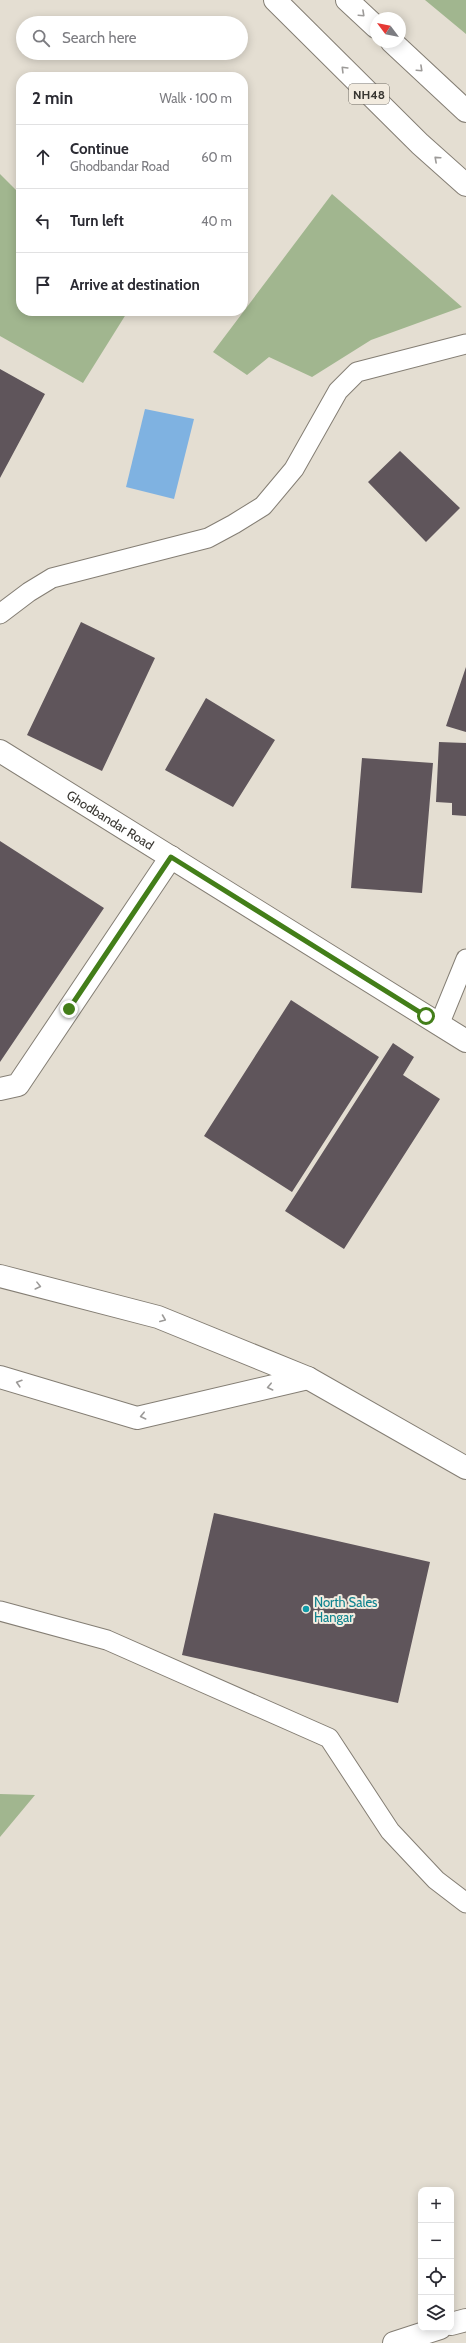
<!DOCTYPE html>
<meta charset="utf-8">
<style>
:root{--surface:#fff;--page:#f2f2f3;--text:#2b2b33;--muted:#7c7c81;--line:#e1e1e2}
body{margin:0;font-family:Cabin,sans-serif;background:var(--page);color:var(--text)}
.controls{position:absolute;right:12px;bottom:12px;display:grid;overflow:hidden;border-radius:8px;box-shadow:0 2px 10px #0003}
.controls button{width:36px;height:36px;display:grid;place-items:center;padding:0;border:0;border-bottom:1px solid var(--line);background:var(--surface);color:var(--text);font:20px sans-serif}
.compass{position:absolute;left:370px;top:12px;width:36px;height:36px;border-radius:50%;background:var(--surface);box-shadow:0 2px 10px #0003;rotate:302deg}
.stop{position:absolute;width:12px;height:12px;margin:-9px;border:3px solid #437e19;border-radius:50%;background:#fff}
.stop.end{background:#437e19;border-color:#fff;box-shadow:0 1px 4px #0008}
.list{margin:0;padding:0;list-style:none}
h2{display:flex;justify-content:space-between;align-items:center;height:52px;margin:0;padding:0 16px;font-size:17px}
h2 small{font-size:13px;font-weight:400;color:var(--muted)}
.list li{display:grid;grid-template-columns:26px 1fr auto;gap:12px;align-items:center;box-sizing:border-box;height:64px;padding:0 16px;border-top:1px solid var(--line)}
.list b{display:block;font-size:15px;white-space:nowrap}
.list p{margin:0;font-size:13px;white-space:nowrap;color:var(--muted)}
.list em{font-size:13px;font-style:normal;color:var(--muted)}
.icon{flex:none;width:22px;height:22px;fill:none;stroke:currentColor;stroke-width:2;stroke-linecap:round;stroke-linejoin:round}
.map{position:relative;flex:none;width:466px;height:2343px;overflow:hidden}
.search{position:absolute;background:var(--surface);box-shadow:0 2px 10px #0003;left:16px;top:16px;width:232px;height:44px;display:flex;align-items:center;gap:10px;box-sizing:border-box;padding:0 14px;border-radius:22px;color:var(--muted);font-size:15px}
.panel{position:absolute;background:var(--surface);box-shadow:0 2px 10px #0003;left:16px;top:72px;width:232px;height:244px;border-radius:16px}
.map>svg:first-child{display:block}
</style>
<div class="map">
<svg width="466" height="2343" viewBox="0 0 466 2343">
<rect width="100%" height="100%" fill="#e4ded2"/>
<path fill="#a1b68f" d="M425 0H466V34Z
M0 174 21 195V311H128L83 383 0 336Z
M332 194 462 307 371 340 312 377 269 357 247 375 213 352Z
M0 1794 35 1795 0 1837Z"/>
<path fill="#7fb2e1" d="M145 409 194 419 174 499 126 487Z"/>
<path fill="#5f555b" d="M0 369 45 394 0 478Z
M400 451 460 508 426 542 368 482Z
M81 622 155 658 102 771 27 735Z
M466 667V732L446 726Z
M206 698 275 740 233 807 165 770Z
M439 742 466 743V816L452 815V803L436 802Z
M362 758 433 763 422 893 351 888Z
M0 841 104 908 0 1062Z
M291 1000 379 1057 292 1192 204 1136Z
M393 1043 414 1057 403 1075 440 1099 344 1249 285 1211Z
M214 1513 430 1562 398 1703 182 1655Z"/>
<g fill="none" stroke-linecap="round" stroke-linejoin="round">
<defs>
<path id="lane" d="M0 614 29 592 52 578 208 538 234 524 263 506 294 469 338 391 357 372 466 344
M439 1025 466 959
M0 1611 107 1640 329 1738 390 1831 436 1880 466 1903"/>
<path id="street" d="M0 1089 18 1085 171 857"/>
<g id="secondary">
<path id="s1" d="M0 751 466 1041"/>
<path d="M0 1276 158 1317 308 1378 466 1468"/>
<path d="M0 1377 137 1418 308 1378"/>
<path d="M451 2324 466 2320"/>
<path d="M394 2343 440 2328"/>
</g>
<path id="highway" d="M275 0 420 144 466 185
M347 0 376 27
M392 42 466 111"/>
</defs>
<use href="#lane" stroke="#847e74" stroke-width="21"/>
<use href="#street" stroke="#847e74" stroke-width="24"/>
<use href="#secondary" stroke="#847e74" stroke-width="24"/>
<use href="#highway" stroke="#847e74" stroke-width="24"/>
<use href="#lane" stroke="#fff" stroke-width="19"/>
<use href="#street" stroke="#fff" stroke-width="22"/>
<use href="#secondary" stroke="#fff" stroke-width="22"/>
<use href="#highway" stroke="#fff" stroke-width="22"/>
</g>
<defs><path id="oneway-chevron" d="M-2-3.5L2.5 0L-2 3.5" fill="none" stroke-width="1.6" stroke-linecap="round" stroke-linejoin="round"/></defs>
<g stroke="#9c9a98">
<use href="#oneway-chevron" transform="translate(362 14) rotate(43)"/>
<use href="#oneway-chevron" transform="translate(344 69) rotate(-135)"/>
<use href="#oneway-chevron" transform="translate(420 69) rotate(43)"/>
<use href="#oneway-chevron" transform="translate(437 159) rotate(-138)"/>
<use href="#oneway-chevron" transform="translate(38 1286) rotate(14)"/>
<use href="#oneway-chevron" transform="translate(163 1319) rotate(22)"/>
<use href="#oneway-chevron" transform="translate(19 1383) rotate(-163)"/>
<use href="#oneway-chevron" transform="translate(270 1387) rotate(167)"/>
<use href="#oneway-chevron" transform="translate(143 1416) rotate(167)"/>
</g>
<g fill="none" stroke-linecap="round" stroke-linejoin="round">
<path stroke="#437e19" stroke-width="5" d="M69 1009 171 857 426 1016"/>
</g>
<circle fill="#0f9aa8" stroke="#f2ebdf" stroke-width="1.5" cx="306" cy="1609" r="4"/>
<g text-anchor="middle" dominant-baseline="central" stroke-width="4" stroke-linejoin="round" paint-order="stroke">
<rect fill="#f2ebdf" stroke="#706c65" stroke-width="1" x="349" y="84" width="40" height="20" rx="3"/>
<g font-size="12" font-weight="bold" fill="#383631">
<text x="369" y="94">NH48</text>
</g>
<g font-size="13" fill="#383631" stroke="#f2ebdf">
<text stroke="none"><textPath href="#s1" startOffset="130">Ghodbandar Road</textPath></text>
</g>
<g font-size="13" fill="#0d838f" stroke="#f2ebdf" text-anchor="start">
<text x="314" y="1602">North Sales<tspan x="314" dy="15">Hangar</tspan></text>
</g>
</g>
</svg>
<div class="controls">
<button>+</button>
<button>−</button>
<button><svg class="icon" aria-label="locate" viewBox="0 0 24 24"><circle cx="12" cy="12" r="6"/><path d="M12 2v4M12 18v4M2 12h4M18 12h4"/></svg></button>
<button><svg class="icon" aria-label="layers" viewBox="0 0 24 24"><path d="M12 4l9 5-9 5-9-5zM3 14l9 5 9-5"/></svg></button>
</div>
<svg class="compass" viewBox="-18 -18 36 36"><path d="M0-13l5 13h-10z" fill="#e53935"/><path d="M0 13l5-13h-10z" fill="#7c7c81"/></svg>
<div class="stop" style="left:426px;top:1016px"></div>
<div class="stop end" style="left:69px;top:1009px"></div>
<div class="search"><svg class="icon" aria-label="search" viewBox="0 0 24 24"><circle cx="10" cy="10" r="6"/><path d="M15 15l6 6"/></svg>Search here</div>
<section class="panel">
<h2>2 min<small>Walk · 100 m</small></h2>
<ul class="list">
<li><svg class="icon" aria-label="ahead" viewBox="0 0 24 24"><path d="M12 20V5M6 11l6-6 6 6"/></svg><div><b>Continue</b><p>Ghodbandar Road</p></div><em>60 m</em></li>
<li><svg class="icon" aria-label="left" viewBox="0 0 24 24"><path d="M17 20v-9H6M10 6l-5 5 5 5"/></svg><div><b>Turn left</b></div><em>40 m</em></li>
<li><svg class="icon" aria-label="arrive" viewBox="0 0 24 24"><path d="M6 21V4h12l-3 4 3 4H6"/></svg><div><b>Arrive at destination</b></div></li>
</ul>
</section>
</div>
